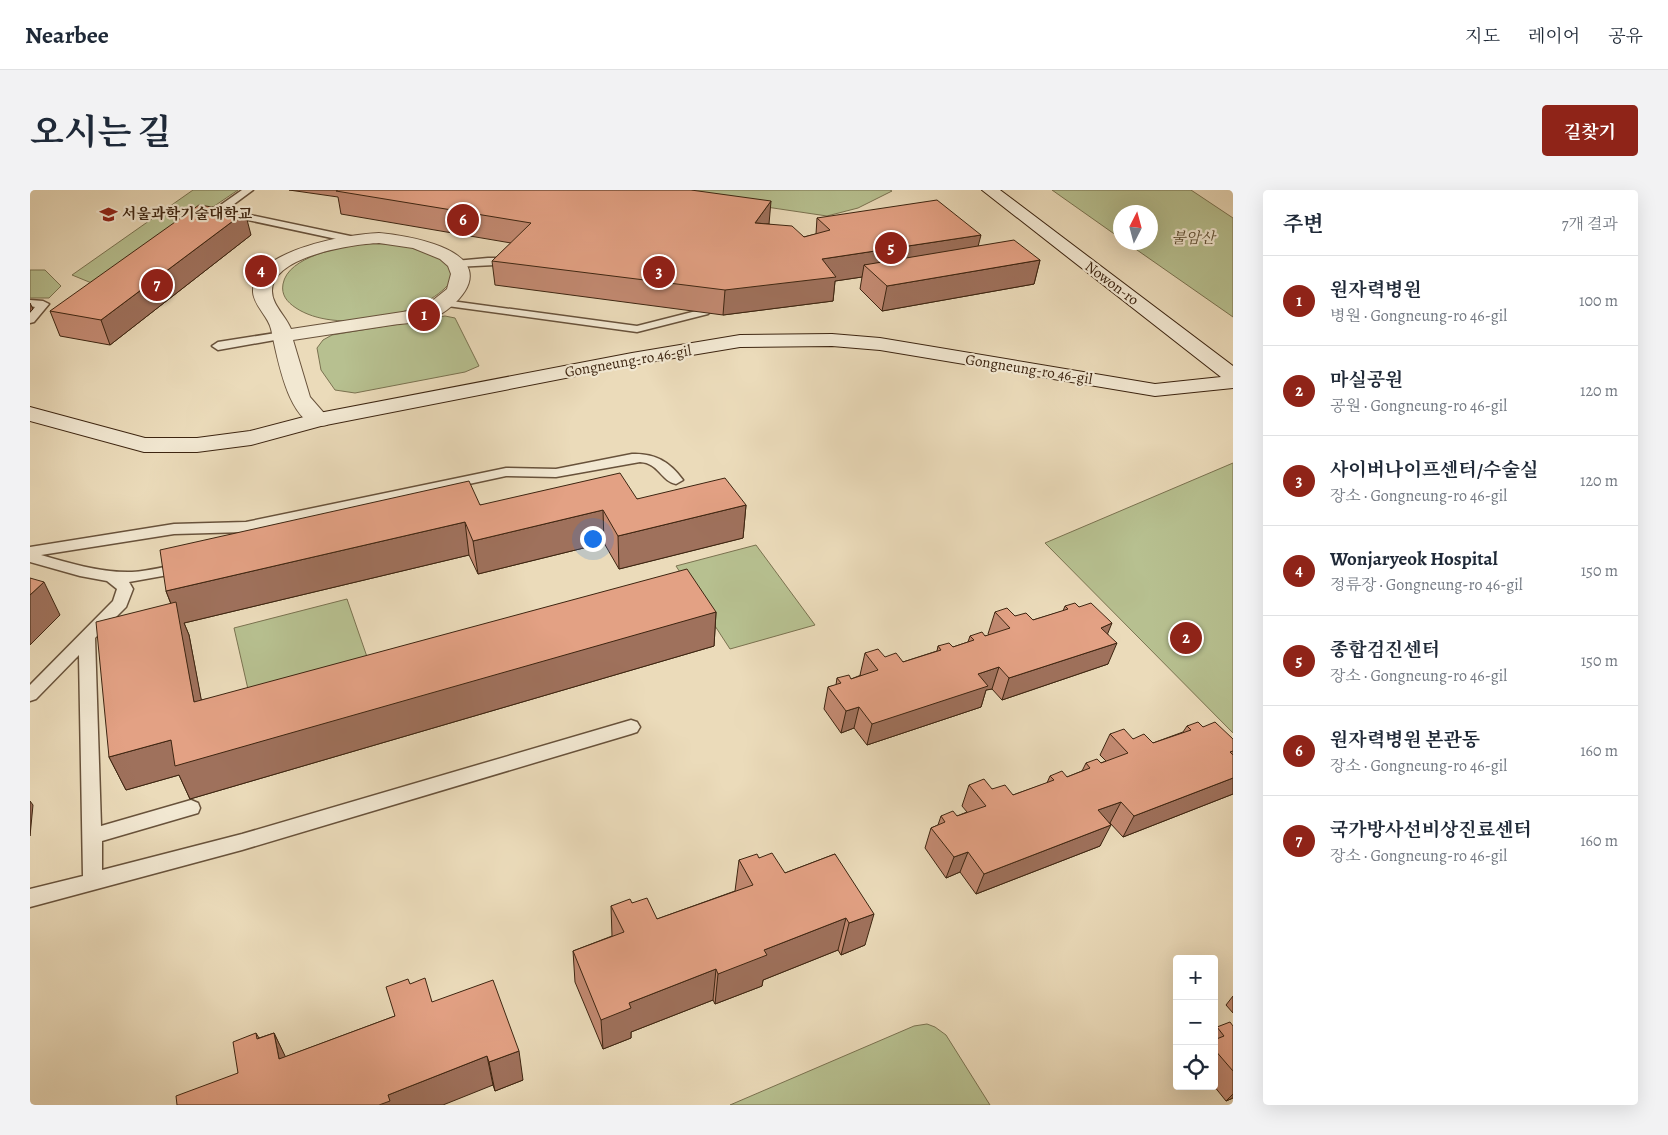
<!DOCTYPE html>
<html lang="ko">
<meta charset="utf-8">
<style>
:root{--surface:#fff;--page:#f2f2f3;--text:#1f2937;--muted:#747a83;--line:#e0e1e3;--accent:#8f2418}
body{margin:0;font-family:Alegreya,"Noto Serif KR",serif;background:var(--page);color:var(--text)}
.controls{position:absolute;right:15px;bottom:15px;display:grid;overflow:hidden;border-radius:5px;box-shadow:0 5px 20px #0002}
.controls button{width:45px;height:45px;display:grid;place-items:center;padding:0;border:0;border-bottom:1px solid var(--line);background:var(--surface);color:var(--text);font:25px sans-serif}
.compass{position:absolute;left:1083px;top:15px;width:45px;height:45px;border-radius:50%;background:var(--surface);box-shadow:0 5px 20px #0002;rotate:6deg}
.you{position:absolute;left:562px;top:348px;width:18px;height:18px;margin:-12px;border:4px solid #fff;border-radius:50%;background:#1a73e8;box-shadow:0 0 0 8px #1a73e833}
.badge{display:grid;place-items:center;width:32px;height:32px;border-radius:50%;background:var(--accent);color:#fff;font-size:16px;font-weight:700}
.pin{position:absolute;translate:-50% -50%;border:2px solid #fff;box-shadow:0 1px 5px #0006}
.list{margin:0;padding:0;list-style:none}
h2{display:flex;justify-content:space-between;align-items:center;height:65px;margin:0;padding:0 20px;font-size:21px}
h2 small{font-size:16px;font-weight:400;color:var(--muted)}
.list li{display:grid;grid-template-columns:32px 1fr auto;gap:15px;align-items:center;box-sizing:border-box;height:90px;padding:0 20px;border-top:1px solid var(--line)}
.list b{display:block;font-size:19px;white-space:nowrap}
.list p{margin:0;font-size:16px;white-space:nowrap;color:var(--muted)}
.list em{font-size:16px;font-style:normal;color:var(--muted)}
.icon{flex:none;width:28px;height:28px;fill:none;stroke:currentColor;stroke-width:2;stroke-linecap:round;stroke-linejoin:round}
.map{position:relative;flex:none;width:1203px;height:915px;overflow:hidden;border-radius:5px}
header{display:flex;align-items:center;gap:30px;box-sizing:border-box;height:70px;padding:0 25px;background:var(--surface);border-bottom:1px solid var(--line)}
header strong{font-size:24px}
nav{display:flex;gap:28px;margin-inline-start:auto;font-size:18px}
.intro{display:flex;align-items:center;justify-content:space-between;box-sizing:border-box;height:120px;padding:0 30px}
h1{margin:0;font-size:35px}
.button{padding:12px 22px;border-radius:5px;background:var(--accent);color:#fff;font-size:18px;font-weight:700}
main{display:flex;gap:30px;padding:0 30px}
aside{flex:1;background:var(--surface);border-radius:5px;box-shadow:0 5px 20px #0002}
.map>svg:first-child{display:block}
</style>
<header>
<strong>Nearbee</strong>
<nav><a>지도</a><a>레이어</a><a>공유</a></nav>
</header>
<div class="intro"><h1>오시는 길</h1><a class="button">길찾기</a></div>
<main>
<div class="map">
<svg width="1203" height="915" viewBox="0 0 1203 915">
<rect width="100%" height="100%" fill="#ebdbba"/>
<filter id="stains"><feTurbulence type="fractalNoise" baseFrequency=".004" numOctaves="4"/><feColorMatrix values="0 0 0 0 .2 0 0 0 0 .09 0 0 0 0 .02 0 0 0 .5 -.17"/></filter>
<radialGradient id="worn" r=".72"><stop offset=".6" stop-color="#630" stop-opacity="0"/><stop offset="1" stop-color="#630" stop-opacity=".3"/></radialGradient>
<path fill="#b7c090" stroke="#7a7250" d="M163 0H208L106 69 64 94 42 85Z
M644 0H860L862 1 828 18 797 26 642 3Z
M1022 0H1161L1203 28V127L1097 53 1120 52V22H1090V48Z
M334 54C365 53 404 55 425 81 423 85 421 91 418 95 388 128 305 144 266 118 257 112 251 105 253 94 258 66 311 57 334 54Z
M0 80H15L31 96 19 108H0Z
M415 126 425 128 449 176 435 182 325 203 305 200 291 180 287 158 293 150 302 145Z
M1203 273V543L1015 353Z
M726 355 785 435 700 459 646 376Z
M317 409 344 487 223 521 204 438Z
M897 834 905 837 916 845 960 915H700L884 836Z"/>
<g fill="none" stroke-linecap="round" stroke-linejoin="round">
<defs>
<path id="lane" d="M212 0H223L196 20 325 47 330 50 325 53 185 23V19Z
M458 68H485L490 71 485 74 425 77 420 74 425 71Z
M0 110 13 111 19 114 4 132 0 133V123L5 117 0 116Z
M414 110 607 136 674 119 680 122 678 124 607 142 410 115 408 113 410 111Z
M252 142 256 144 258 146 256 148 188 160 182 156 188 152Z
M602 264C625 263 640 272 653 290L646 294C631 291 629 273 610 272L526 287 476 286 216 342 144 344 11 365C40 373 71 383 102 382 120 381 138 376 155 372L160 374 163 377 160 380 155 382 99 392 103 399 96 417 65 448 71 636 161 610 168 613 170 618 168 623 72 651V680L212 644 601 530 607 532 610 537 607 542 601 544 212 660 0 717V699L53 686 49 465 6 509 0 511V495L83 411 87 399 77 391 50 386 0 372V357L144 334 216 332 476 278 526 279Z"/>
<path id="street" d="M349 43C374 45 461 58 435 101 428 112 415 123 403 128 391 133 375 133 362 135 329 140 296 145 263 150L280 207 300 230 297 235C259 244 247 164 241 139 238 126 224 116 223 102 221 60 319 44 349 43ZM349 53 383 58 410 69 418 76 421 84 417 99 392 119 261 139C256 126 242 115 242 101 242 66 323 54 349 53Z"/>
<path id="secondary" d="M952 0H970L1203 176V198L1125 206 850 160 802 156 710 157 602 175 291 236 221 255 167 262H114L0 231V217L115 248H167L220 241 289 223 602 163 710 145 802 144 850 148 1125 194 1191 187Z"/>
</defs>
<use href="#lane" stroke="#68523b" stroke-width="3"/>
<use href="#street" stroke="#68523b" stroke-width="2"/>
<use href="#secondary" stroke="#3d2511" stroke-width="2"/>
<use href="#lane" fill="#f2e8d2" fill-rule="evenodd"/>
<use href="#street" fill="#f2e8d2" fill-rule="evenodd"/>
<use href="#secondary" fill="#f2e8d2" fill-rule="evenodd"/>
</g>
<path fill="#c38a72" stroke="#3d2511" d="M259 0H661L739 34 774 47 786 44 787 28 948 56 1010 70 1004 94 852 121 830 99 832 87 805 91 803 111 693 125 465 95 462 71 481 53 311 24 308 7Z
M221 45 80 155 30 146 20 121Z
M607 309 716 315 713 348 589 379 574 353 448 384 439 365 154 433 159 445 171 510 686 422 684 456 160 609 149 585 96 600 79 567 141 414 136 401 450 315Z
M1035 416 1078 444V474L972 510 962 499 956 500 951 517 837 555 824 538 811 543 794 519 798 497 806 495 807 488 821 489 831 485H830L835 463 873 472 907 461 908 456 923 457 938 452 940 446H955L959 445 958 444 965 422 1003 430 1033 421Z
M1157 536 1173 537 1203 549V604L1093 647 1080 633H1079L1070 656 946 704 930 682 916 688 895 658 901 638 908 635 911 626H927L937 622 932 616 939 595 962 599 983 605 1017 593 1020 586 1037 587 1052 581 1056 573H1071L1076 571 1070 565 1080 544 1123 553 1153 542Z
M805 664 835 755 811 765 808 760 733 790 732 796 685 814 683 810 601 842V848L573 859 545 792 543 761 582 746 581 716 602 713 627 729 705 701 709 670 729 668 755 683Z
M380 794 402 812 493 890 465 901 463 895 208 883 226 843 229 848 244 843 255 867 365 826Z
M1203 806V823L1196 815Z
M1203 836V908L1196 911 1184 896V841L1187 837Z"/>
<path fill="#9f715c" stroke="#3d2511" d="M741 11 739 34 725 33Z
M215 22 221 45 80 155 71 130Z
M951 45 945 68 834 75 832 87 805 91 803 111 693 125 695 100 792 69Z
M1010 70 1004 94 852 121 857 96Z
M0 113 3 119 0 122Z
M716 315 713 348 589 379 588 346Z
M573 320 574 353 448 384 443 351Z
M435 332 439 365 154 433 159 445 178 545 164 512 149 434 136 401Z
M14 392 30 425 0 455V405Z
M686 422 684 456 160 609 149 585 96 600 79 567 141 550Z
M1082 433 1073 455 1071 438Z
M1087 453 1078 474 972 510 979 488Z
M969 477 962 499 956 500 951 517 837 555 842 534 948 484Z
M829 517 824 538 811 543 816 521Z
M1203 588V604L1093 647 1104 626Z
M0 611 3 615 0 646Z
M1091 612 1080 633 1058 641 1068 620Z
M1081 635 1070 656 946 704 954 684Z
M938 662 930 682 916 688 924 667Z
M844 724 835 755 811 765 819 733Z
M816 728 808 760 733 790 732 796 685 814 688 784 734 760Z
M686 779 683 810 601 842V848L573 859 571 830 599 813Z
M244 843 258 872 249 869Z
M489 861 493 890 465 901 459 872Z
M457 866 463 895 413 915H349L358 905Z
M1203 904V908L1196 911Z"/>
<path fill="#e3a184" stroke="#3d2511" d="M308 0H661L741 11 725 33 762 36 774 47 800 40 787 28 907 10 951 45 792 69 806 87 695 100 462 71 501 33 306 1Z
M169 15 215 22 71 130 20 121Z
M984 50 1010 70 857 96 834 75Z
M590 283 607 309 695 288 716 315 588 346 573 320 443 351 435 332 136 401 130 360 439 291 450 315Z
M657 379 686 422 145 576 141 550 79 567 66 432 146 412 164 512Z
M0 388 14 392 0 405Z
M1045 413 1049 417 1061 413 1082 433 1071 438 1087 453 979 488 969 477 948 484 958 496 842 534 829 517 816 521 798 497 811 493 807 488 819 485 821 489 848 480 835 463 848 459 855 467 866 463 873 472 911 460 908 456 919 453 923 457 944 450 940 446 952 442 955 446 980 438 965 422 977 418 985 426 996 423 1003 430 1038 419 1035 416Z
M1168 532 1173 537 1185 532 1203 549V561L1200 562 1203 565V588L1104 626 1091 612 1068 620 1081 635 954 684 938 662 924 667 901 638 915 632 911 626 923 621 927 626 956 616 939 595 954 589 962 599 975 595 983 605 1024 590 1020 586 1032 581 1037 587 1060 578 1056 573 1067 569 1071 573 1098 563 1080 544 1094 539 1103 549 1114 544 1123 553 1161 540 1157 536Z
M742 663 755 683 805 664 844 724 819 733 816 728 734 760 737 765 688 784 686 779 599 813 601 818 571 830 543 761 594 742 581 716 600 709 602 713 617 708 627 729 723 695 709 670 727 664 729 668Z
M395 788 402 812 463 790 489 861 459 872 457 866 358 905 360 911 349 915H147L146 906 208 883 203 852 226 843 227 849 244 843 249 869 365 826 356 797 378 789 380 794Z
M1200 832 1203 836V881L1184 859V850L1194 846 1187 837Z"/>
<defs>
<symbol id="university-bare" viewBox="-9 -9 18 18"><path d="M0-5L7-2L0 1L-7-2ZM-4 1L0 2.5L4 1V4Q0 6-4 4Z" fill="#8f2418" stroke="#f2e8d2" stroke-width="2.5" paint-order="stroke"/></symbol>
</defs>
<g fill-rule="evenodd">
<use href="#university-bare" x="66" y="12" width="25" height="25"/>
</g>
<g text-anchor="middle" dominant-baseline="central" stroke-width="4.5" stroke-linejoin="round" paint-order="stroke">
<g font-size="15" font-weight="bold" fill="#3d2511" stroke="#f2e8d2" text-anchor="start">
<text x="92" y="24">서울과학기술대학교</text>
</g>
<g font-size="15" font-style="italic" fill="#5c4c31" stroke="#f2e8d2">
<text x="1163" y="48">불암산</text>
</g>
<g font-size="15" fill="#3d2511" stroke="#f2e8d2">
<text transform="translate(1082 93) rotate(37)">Nowon-ro</text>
<text transform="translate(598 171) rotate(-10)">Gongneung-ro 46-gil</text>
<text transform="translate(999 179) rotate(9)">Gongneung-ro 46-gil</text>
</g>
</g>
<rect width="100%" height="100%" filter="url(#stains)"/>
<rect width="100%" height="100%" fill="url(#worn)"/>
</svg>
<div class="controls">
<button>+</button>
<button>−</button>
<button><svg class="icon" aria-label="locate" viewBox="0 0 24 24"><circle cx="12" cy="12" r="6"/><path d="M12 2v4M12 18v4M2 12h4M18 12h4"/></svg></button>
</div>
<svg class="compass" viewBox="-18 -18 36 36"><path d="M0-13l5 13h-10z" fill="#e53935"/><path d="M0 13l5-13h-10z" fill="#747a83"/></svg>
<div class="you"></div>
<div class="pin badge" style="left:394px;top:125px">1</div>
<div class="pin badge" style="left:1156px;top:448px">2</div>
<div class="pin badge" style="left:629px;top:82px">3</div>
<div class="pin badge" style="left:231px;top:81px">4</div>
<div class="pin badge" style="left:861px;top:58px">5</div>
<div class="pin badge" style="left:433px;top:30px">6</div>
<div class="pin badge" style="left:127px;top:95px">7</div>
</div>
<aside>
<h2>주변<small>7개 결과</small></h2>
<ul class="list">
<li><span class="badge">1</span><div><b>원자력병원</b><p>병원 · Gongneung-ro 46-gil</p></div><em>100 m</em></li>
<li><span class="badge">2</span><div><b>마실공원</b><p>공원 · Gongneung-ro 46-gil</p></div><em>120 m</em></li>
<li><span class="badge">3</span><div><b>사이버나이프센터/수술실</b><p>장소 · Gongneung-ro 46-gil</p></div><em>120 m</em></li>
<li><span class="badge">4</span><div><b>Wonjaryeok Hospital</b><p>정류장 · Gongneung-ro 46-gil</p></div><em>150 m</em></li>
<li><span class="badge">5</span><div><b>종합검진센터</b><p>장소 · Gongneung-ro 46-gil</p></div><em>150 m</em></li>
<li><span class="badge">6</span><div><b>원자력병원 본관동</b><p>장소 · Gongneung-ro 46-gil</p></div><em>160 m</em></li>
<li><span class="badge">7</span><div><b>국가방사선비상진료센터</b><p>장소 · Gongneung-ro 46-gil</p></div><em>160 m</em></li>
</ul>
</aside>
</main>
